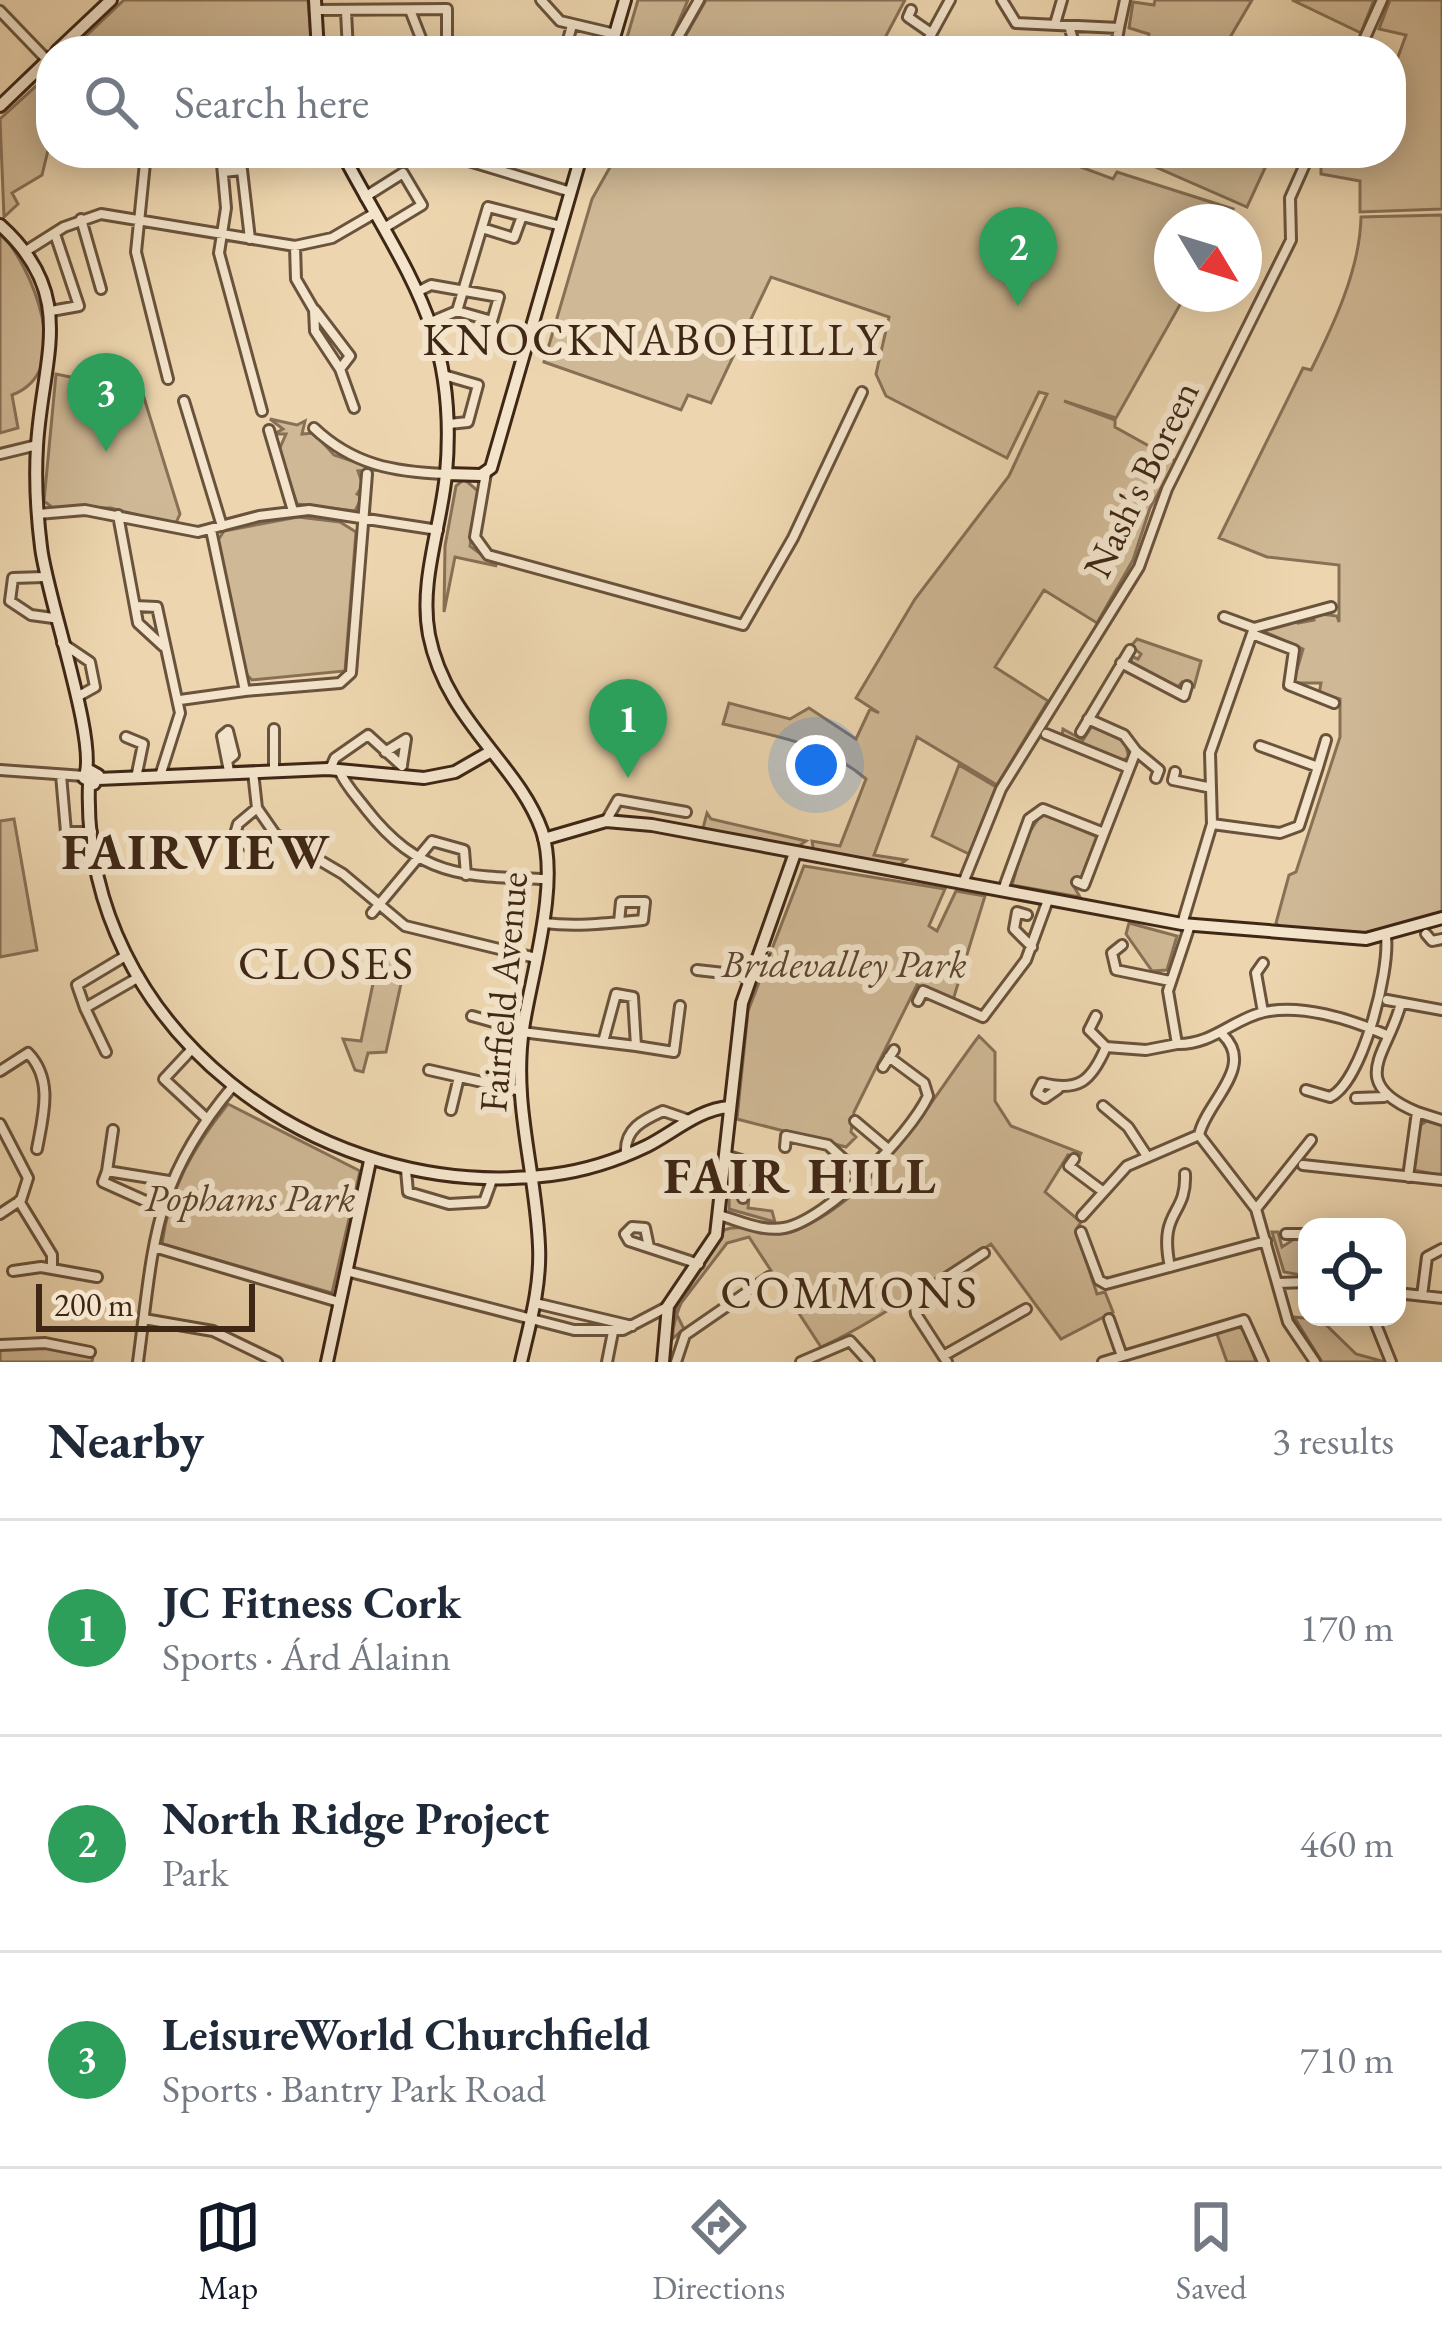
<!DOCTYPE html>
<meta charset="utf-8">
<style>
:root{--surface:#fff;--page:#f6f6f7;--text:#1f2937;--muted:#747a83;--line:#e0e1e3;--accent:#111827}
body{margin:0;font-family:"EB Garamond",serif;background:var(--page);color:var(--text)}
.controls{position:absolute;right:36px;bottom:36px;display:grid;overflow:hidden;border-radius:24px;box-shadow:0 6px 30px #0003}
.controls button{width:108px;height:108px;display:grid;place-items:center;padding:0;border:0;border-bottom:3px solid var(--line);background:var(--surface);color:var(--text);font:60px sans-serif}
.compass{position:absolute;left:1154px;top:204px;width:108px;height:108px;border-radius:50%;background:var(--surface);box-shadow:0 6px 30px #0003;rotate:128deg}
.scale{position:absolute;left:36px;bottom:30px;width:219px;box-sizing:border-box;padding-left:12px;border:6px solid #3f2716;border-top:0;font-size:33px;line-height:42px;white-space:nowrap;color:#3f2716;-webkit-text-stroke:9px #f3e4cb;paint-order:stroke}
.you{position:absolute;left:816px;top:765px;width:42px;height:42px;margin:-30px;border:9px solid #fff;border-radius:50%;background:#1a73e8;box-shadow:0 0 0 18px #1a73e833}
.badge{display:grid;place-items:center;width:78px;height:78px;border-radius:50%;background:var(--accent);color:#fff;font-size:39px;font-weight:700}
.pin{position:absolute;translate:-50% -99px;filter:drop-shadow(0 3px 6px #0008)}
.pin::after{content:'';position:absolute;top:63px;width:42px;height:36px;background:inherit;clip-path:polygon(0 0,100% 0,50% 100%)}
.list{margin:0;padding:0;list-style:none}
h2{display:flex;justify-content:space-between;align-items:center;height:156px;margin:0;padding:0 48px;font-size:51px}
h2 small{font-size:39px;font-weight:400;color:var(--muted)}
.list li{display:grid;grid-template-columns:78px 1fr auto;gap:36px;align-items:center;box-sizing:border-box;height:216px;padding:0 48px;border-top:3px solid var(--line)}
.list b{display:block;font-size:45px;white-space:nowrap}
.list p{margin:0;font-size:39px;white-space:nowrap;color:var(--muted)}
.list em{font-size:39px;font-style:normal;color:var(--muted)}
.icon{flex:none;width:66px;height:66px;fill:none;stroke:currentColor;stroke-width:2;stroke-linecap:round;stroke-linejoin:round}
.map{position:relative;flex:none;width:1442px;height:1362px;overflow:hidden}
.search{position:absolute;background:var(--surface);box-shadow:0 6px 30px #0003;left:36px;right:36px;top:36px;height:132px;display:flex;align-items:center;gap:30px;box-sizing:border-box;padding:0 42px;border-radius:48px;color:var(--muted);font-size:45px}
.sheet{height:804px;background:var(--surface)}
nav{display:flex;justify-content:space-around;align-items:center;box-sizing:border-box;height:168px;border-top:3px solid var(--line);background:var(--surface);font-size:33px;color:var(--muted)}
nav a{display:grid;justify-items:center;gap:6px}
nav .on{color:var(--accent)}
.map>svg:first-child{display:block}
</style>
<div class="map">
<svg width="1442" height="1362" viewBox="0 0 1442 1362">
<rect width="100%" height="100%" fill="#edd6af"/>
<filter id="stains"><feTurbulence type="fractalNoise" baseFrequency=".00167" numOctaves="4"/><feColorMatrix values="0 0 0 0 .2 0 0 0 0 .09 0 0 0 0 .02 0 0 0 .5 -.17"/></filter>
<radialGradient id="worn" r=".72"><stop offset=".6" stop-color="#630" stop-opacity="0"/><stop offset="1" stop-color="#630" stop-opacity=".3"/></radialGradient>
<path fill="#cfb895" stroke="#877056" stroke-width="3" d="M124 0H308L312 51H70Z
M638 0H688L666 51H623Z
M706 0H905L878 51H677Z
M1155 0H1252L1222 51H1146L1149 34 1129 28 1133 2 1154 5Z
M1292 0H1374L1361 33Z
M1390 0H1442V209L1360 212V181L1321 174V158L1391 153V76L1406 35 1379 29Z
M46 77H51V138L42 175 12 193 18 204 4 217 0 119Z
M618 153H1043L1113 179 1117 172 1233 209 1226 222H1172V294H1186L1116 418 1064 401 1115 420V427L1176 461 1150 508 1133 560 1097 623 1044 590 995 667 1048 701 997 785 917 737 874 855 906 860 896 868 814 853 812 841 840 846 866 779C824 743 775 736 723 724L729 703 790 719 809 708 856 739 870 709 879 713 856 698 915 599 1009 476 1047 394 1039 392 1007 458 886 396 876 374 889 317 771 277 711 403 688 395 681 410 544 362 592 199Z
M1117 153H1232L1265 168 1247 207 1128 155 1118 158Z
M1442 215V915L1367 933 1281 929 1276 923 1289 875 1296 872 1340 737V699L1319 694 1321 683H1293L1303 649 1263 631 1296 618 1298 623 1314 620 1313 613 1337 616 1339 622V565L1267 557 1219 538 1303 368 1311 370C1334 324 1360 269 1361 217Z
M0 232C31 265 77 371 12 395L18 428 0 433Z
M125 372 137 375 180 514 175 525 111 508H53L44 501 56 374 90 381Z
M270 419 297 425 305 421 302 434 314 433 334 455 379 470 358 471 363 485 357 494 362 497 355 511 297 504 279 450 286 434H274L283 429Z
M464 479 478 491 470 546 497 566 455 557 444 612 445 546 456 486Z
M298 517 340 522 356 532 345 671 252 680 246 674 218 540 224 531Z
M1137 639 1201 661 1194 687 1182 682 1177 688 1132 667 1131 656 1138 659 1141 654 1131 646Z
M1092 726 1125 742 1129 758 1119 761 1062 735 1063 729 1083 740Z
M959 765 996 787 969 854 932 836Z
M707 813 711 819 806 841 796 848 709 830 703 828Z
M1042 813 1097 837 1083 878H1076L1073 885 1080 897 1012 885 1025 839Z
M14 819 37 950 0 957V821Z
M804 866 945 889 929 926 937 931 956 891 985 896 953 1000 917 985 854 1112 851 1132 856 1137 846 1147 737 1119 748 1011Z
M1129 923 1177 936 1167 970 1152 971 1126 934Z
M379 955 406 961 386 1052 368 1053 363 1072 355 1070 343 1039 361 1041Z
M979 1036 995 1052V1101L1011 1126 1081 1153 1078 1160 1068 1155 1045 1192 1081 1222 1076 1230 1097 1294 1105 1292 1113 1312 1061 1339 991 1244C938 1277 873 1324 821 1347L749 1237 727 1243 675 1311 684 1329 672 1339C676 1291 705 1272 724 1230 746 1221 771 1242 797 1230 880 1194 928 1103 979 1036Z
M228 1104 360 1171 332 1293 162 1244C169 1189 194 1146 228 1104Z
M1427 1121 1442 1125V1176L1414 1170 1419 1126Z
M735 1162 747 1164 738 1167 735 1190 740 1198 749 1197 748 1208 772 1211 775 1222 729 1209 730 1164Z
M1272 1232H1278L1282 1247 1296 1238 1307 1243V1276L1284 1272Z
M1294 1317 1321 1320 1356 1354 1385 1362H1322Z
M1236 1326 1244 1330 1256 1362H1227L1217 1334Z
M44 1348 93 1356 92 1362H0V1349Z"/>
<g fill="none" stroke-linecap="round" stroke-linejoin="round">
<defs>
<path id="street" d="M541 0 560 21 615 34
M1002 0 1016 23 1119 28 1125 0
M316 10 447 9V51
M410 10 426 51
M911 10 908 17 931 33
M0 11 50 63
M346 11 348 51
M1055 24 1062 0
M1070 29 1076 51
M565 51 572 25
M670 51 699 0
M922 51 950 0
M1115 51 1119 28
M1359 51 1382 0
M146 153 136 252 168 379
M221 153 226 208 219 253 262 411
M442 153 571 192
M556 153 580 160
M223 172 242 170 250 239
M365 197 403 173 422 205 384 228
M81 219 101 289
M482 228 514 238 522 216
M295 246 296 279 314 310 315 331 340 369 354 408
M26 251 64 227 101 214 295 246 332 238 375 213
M419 291 431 285 499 297 492 321 457 311
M315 310 350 356 340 369
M51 311 79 306 55 234
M431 322 457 311 488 207 561 226
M447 376 478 385 468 422 449 424
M184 401 222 526
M314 428C353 465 394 472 446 474
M269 430 293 511
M0 454 37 445
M486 473 475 537 488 555 743 625 793 538 862 392
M38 514 85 510 198 532 259 516 309 510 438 530
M118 515 138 623 163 646
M211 530 245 691 340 683 351 673 367 474
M44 577 13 578 10 601 31 615 53 618
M135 606 157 607 180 713 160 776
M1224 617 1254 628 1331 607
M1252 634 1294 650 1289 685 1334 703
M62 643 90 662 95 687 77 697
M1121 663 1184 696 1187 686
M180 700 245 691
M1088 719 1124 735 1136 751 1104 833
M274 729V770
M1081 732 1130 650
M1046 734 1129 768
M126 737 143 744 136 778
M1136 751 1159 770 1156 778
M385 752 406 739 402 765
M228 760 234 755 228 731 222 736 229 771
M1318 767 1326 740
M330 769 335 758 368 735 402 766
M0 770 84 776
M339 770C345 785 357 797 366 809 419 877 465 877 545 879
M253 772 257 808 275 834 343 874 405 926 536 958
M1175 772 1173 780 1207 787
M61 775 66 832H92
M257 808 238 824 235 834 255 853 275 834
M606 821 618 800 686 812
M1212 824 1280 833 1299 826 1318 767 1260 746
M963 883 1001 789 1139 567 1167 489 1291 240 1290 198 1310 153
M1003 890 1029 819 1043 809 1104 833 1084 885 1077 882
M372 913 432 841 464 850 466 875
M1027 915 1017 912 1014 929 1032 947
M544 923C577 927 610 923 643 920L645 902H621L619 922
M1182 924 1212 824 1210 753 1254 628
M1190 925 1168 991 1177 1044C1212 1045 1233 1019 1264 1012 1302 1004 1350 1019 1384 1034
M1426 934 1432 941 1442 939
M1122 945 1112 953 1116 970 1170 981
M127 955 77 985 85 1008 139 977
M697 970 751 976
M1387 1000 1442 1010
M918 1001 923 991 983 1017 1026 960 1048 900
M1401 1003C1389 1053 1345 1082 1417 1112L1408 1177
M85 1008 106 1052
M1263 1012 1256 973 1263 963
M472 1016 522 1030
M1096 1016 1089 1030 1106 1047
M522 1032 603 1042 616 994 633 997 636 1046 674 1052 680 1006
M1223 1035C1256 1067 1206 1102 1199 1135L1256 1209 1288 1322 1315 1362
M603 1042 636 1046
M192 1049 164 1079 206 1118
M883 1067 894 1050
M429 1070 517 1090
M0 1071 28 1053C54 1080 43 1116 37 1149
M1058 1089 1045 1098 1037 1093 1042 1083C1078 1092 1091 1082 1106 1047L1146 1050 1177 1044
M1306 1090 1330 1097C1362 1083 1390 971 1386 937
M1356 1098 1384 1097
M1103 1106 1128 1127 1147 1156
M451 1110 459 1077
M1417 1112 1442 1120
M855 1121 887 1148
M0 1124 28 1178 21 1200 0 1214
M785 1147 786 1136 828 1145 862 1176
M626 1154C624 1129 643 1120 663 1111L689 1120
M725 1155 750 1163 743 1198
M1074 1159 1069 1166 1101 1190
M1303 1165 1442 1180
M406 1170 408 1192 449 1204 484 1202 492 1180
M107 1171 113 1130
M19 1201 52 1255V1268
M161 1208 103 1182 107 1171 169 1181
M1256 1209 1311 1140
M719 1215C740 1221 762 1232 784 1228 827 1220 910 1135 928 1096L924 1083 889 1057
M1082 1216 1127 1166 1199 1135
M1081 1232 1099 1280 1106 1284 1266 1241
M1286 1234H1307
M154 1247 339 1302
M649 1247 645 1228 632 1227 625 1234 629 1241 699 1264
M1170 1267C1158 1209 1187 1217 1185 1174
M13 1271 41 1267 97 1277
M346 1271 574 1330H623L667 1307
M1278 1283 1307 1282
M1397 1293 1442 1298
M1422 1296 1427 1257 1442 1249
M535 1303 632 1326
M1373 1317 1391 1362
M144 1319 213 1331 277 1362
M1109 1319 1122 1356
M0 1345 45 1343 90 1352
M943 1356 1026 1309
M138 1362C154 1243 152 1182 233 1086
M607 1362 613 1332
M676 1362 685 1335 769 1277
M801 1362 850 1341 869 1362
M947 1362 916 1314 914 1299 984 1253
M1103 1362 1244 1320 1263 1362"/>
<path id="secondary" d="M315 0 318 51
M57 51 111 0
M610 51 625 0
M0 106 51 57
M342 153C405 272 459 330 446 474 441 527 419 582 429 635 446 721 518 763 542 831 560 884 531 975 523 1029 512 1105 536 1171 539 1246 541 1286 530 1323 521 1362
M0 225C79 296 42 358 37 446 35 479 37 515 41 547 46 595 100 747 84 778L94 784 98 775 89 770
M446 474 481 475 491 468 582 153
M98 779 328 769 424 778 455 772 488 753
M89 784C80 1029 320 1205 551 1175 583 1171 618 1160 647 1146 673 1133 699 1109 729 1107
M544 839 606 821 652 825 1182 924 1366 939 1442 918
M327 1362 370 1161
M663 1362 668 1306 716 1235 742 1003 795 853"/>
</defs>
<use href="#street" stroke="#6a533c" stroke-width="14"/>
<use href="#secondary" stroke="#3f2716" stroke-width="16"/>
<use href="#street" stroke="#f3e4cb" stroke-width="8"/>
<use href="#secondary" stroke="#f3e4cb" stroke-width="10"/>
</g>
<g text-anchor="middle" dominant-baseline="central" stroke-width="12" stroke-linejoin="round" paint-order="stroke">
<g font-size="39" fill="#3f2716" stroke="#f3e4cb">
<text transform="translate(1141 479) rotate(-64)">Nash's Boreen</text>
<text transform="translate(503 992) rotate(-85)">Fairfield Avenue</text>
</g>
<g font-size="39" font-style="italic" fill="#5c442f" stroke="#f3e4cb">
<text x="844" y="963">Bridevalley Park</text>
<text x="250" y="1197">Pophams Park</text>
</g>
<g font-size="45" letter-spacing="3" fill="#3f2716" stroke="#f3e4cb">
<text x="654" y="339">KNOCKNABOHILLY</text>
<text x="327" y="963">CLOSES</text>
<text x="850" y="1292">COMMONS</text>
</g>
<g font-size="51" font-weight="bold" letter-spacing="3" fill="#3f2716" stroke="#f3e4cb">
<text x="197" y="851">FAIRVIEW</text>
<text x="801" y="1175">FAIR HILL</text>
</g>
</g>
<rect width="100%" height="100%" filter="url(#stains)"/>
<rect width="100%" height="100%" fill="url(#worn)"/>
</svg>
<div class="controls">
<button><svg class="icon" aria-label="locate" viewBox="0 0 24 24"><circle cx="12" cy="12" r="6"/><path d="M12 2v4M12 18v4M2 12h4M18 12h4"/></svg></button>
</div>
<svg class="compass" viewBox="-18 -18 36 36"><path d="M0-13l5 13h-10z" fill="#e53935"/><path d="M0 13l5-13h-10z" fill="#747a83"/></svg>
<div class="scale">200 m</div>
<div class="you"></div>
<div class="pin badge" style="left:628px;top:778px;background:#2e9e5b">1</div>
<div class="pin badge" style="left:1018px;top:306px;background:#2e9e5b">2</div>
<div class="pin badge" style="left:106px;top:452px;background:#2e9e5b">3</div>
<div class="search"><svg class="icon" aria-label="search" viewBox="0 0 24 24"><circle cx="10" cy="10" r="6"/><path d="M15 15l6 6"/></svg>Search here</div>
</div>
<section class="sheet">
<h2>Nearby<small>3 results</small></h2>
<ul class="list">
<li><span class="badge" style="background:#2e9e5b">1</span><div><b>JC Fitness Cork</b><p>Sports · Árd Álainn</p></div><em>170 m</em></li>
<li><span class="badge" style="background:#2e9e5b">2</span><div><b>North Ridge Project</b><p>Park</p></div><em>460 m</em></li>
<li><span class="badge" style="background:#2e9e5b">3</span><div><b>LeisureWorld Churchfield</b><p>Sports · Bantry Park Road</p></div><em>710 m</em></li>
</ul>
</section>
<nav>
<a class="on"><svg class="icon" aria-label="map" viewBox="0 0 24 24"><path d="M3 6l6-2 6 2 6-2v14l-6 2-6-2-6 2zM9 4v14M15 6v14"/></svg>Map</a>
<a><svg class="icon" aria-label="directions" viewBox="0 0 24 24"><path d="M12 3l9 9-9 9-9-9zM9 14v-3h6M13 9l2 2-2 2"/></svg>Directions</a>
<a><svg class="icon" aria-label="saved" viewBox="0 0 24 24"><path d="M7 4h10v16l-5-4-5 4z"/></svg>Saved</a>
</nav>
